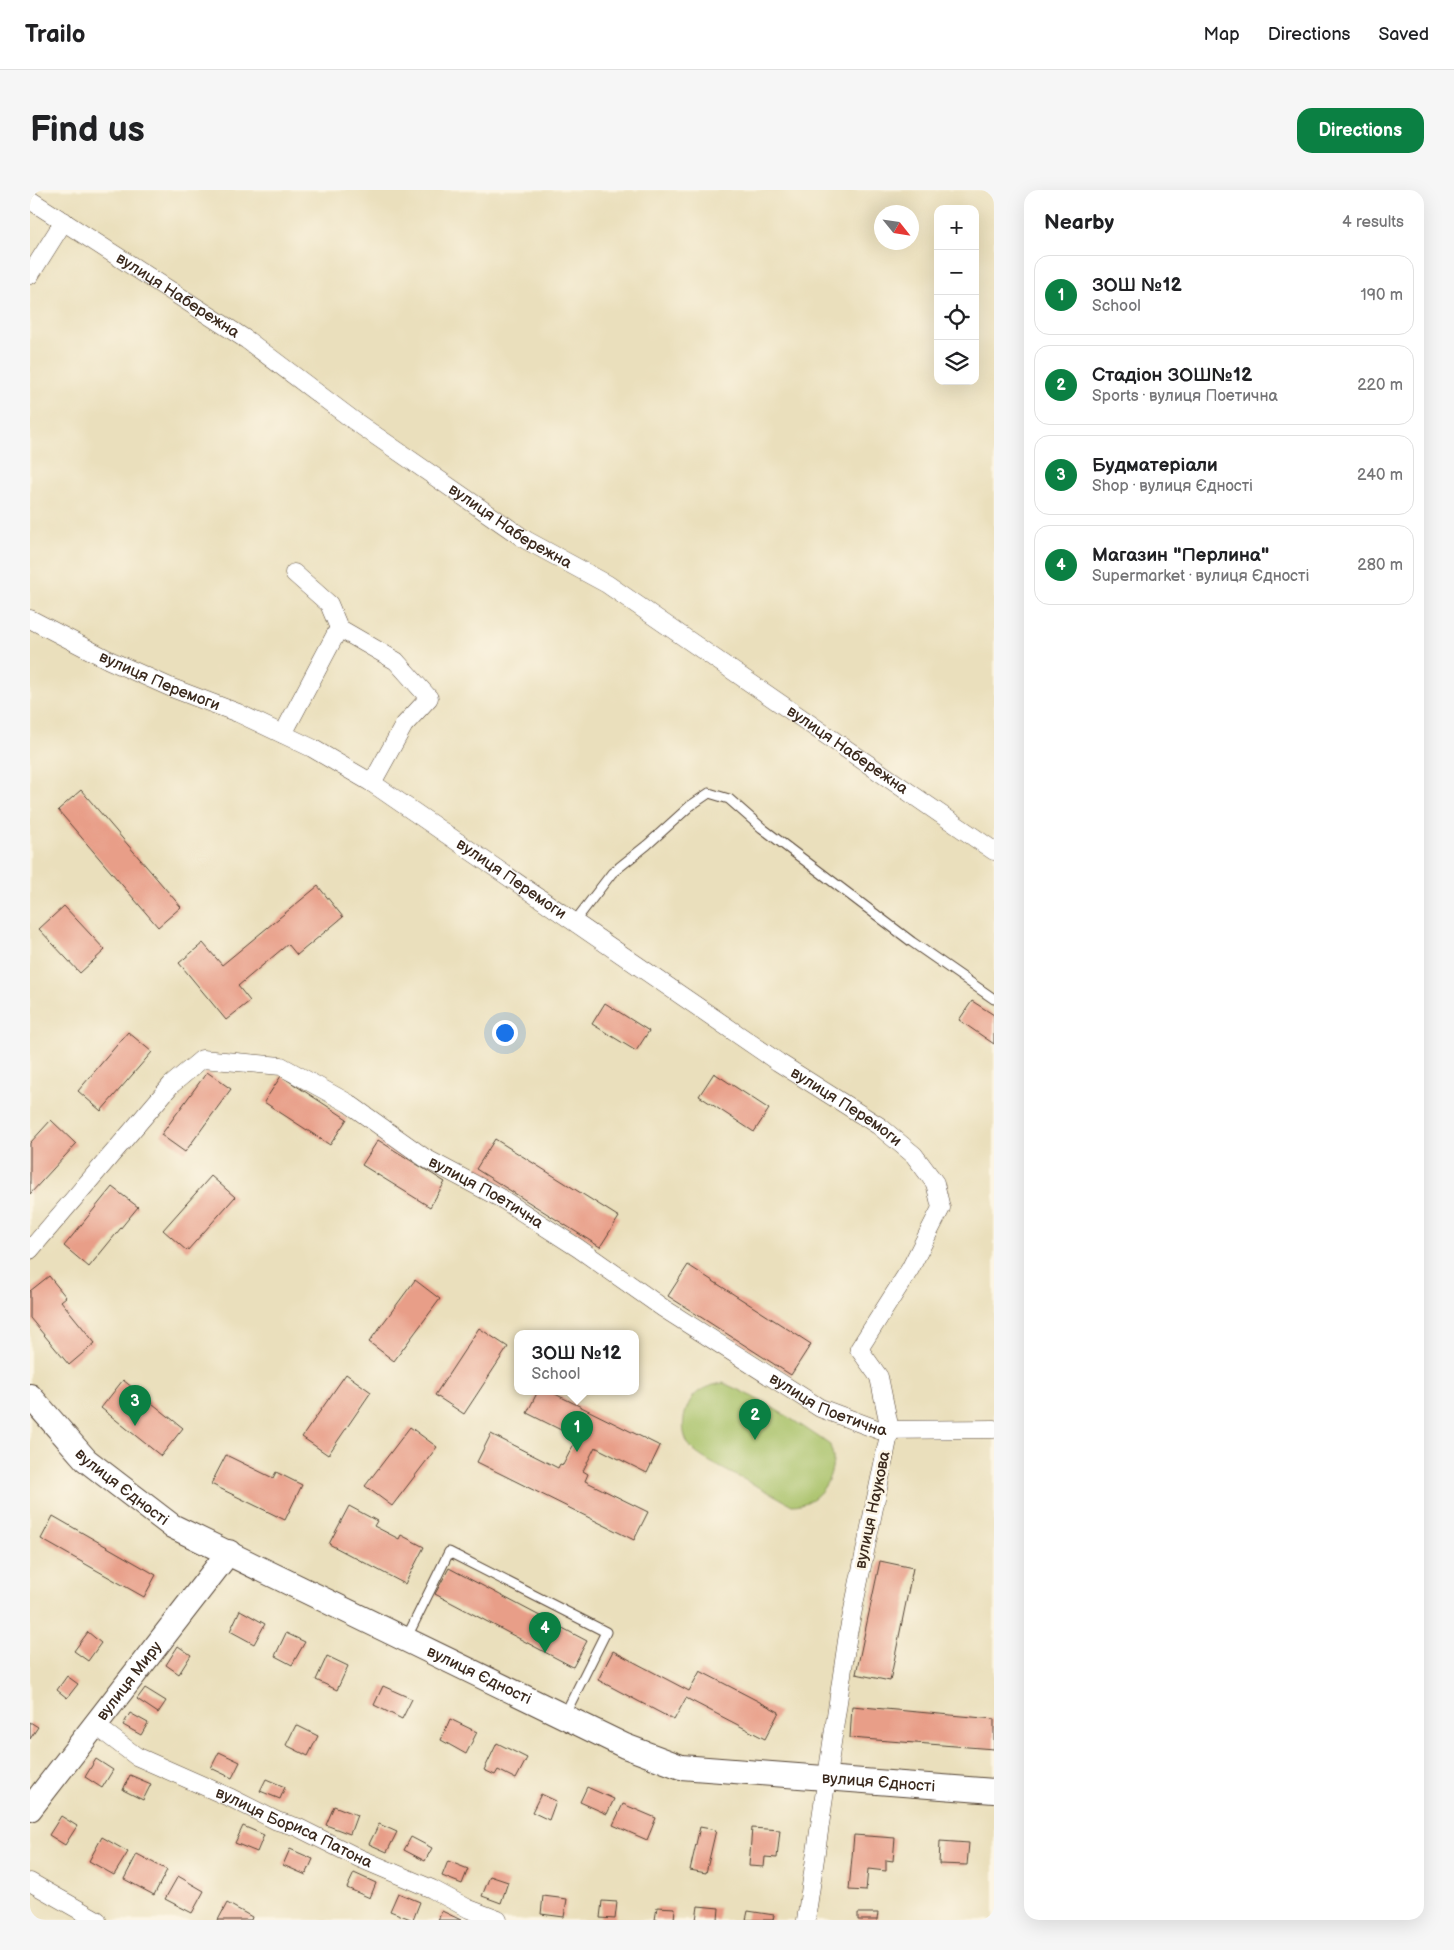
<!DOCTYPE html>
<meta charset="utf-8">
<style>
:root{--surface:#fff;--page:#f6f6f6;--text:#202124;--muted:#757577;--line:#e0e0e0;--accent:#0b8043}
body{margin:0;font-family:"Balsamiq Sans",sans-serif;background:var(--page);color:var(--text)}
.controls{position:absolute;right:15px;top:15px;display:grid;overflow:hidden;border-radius:10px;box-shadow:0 5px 20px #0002}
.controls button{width:45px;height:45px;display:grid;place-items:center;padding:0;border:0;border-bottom:1px solid var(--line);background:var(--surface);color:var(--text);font:25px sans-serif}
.compass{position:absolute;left:844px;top:15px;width:45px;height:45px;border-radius:50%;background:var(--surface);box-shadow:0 5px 20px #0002;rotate:120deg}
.you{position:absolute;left:474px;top:842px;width:18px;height:18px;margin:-12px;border:4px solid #fff;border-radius:50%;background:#1a73e8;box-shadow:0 0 0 8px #1a73e833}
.badge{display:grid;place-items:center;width:32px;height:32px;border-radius:50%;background:var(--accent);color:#fff;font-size:16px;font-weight:700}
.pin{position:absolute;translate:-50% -41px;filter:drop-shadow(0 1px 2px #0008)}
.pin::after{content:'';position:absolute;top:26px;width:18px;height:15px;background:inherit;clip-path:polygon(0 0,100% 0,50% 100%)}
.popup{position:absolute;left:484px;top:1140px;width:125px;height:65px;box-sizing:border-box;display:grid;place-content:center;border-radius:10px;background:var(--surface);filter:drop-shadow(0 1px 4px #0005);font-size:16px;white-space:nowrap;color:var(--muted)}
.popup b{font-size:19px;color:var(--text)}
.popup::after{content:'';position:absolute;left:50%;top:100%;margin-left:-10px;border:10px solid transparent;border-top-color:var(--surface)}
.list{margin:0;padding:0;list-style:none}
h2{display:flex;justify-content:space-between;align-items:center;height:65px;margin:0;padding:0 20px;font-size:21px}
h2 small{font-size:16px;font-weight:400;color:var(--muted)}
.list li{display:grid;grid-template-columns:32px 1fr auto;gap:15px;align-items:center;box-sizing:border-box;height:80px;margin:0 10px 10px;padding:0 10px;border:1px solid var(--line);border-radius:15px}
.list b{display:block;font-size:19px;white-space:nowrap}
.list p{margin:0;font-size:16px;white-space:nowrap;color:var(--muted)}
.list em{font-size:16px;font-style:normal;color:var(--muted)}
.icon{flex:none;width:28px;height:28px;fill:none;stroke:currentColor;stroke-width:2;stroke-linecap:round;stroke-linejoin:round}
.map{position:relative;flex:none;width:964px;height:1730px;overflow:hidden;border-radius:15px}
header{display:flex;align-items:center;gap:30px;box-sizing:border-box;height:70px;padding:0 25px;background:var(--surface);border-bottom:1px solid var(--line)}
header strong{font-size:24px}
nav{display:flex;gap:28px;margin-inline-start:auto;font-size:18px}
.intro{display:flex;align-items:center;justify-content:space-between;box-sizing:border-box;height:120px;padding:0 30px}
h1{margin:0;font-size:35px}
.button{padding:12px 22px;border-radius:15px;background:var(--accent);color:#fff;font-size:18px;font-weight:700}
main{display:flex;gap:30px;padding:0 30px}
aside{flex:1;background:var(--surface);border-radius:15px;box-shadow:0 5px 20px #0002}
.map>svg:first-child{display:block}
</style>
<header>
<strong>Trailo</strong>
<nav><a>Map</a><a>Directions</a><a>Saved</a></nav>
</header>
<div class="intro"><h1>Find us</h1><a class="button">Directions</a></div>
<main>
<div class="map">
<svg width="964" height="1730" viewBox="0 0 964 1730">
<rect width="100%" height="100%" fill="#fcf5e5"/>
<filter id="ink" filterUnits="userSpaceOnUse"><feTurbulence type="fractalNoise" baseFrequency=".02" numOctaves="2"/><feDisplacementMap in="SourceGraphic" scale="10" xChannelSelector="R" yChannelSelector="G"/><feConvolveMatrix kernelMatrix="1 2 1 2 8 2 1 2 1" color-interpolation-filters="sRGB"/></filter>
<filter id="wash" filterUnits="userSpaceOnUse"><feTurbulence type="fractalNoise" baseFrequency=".0096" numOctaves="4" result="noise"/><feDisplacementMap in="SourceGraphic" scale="20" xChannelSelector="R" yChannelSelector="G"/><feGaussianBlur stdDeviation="1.12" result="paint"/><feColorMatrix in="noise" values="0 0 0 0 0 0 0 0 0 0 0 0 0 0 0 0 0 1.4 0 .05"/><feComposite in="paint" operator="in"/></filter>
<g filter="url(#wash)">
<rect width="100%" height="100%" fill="#eadfbc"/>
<path fill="#a7c167" stroke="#717642" d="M693 1193C731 1209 766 1231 800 1255 801 1260 804 1266 803 1271 801 1294 786 1315 762 1315 741 1303 719 1292 697 1281 686 1275 673 1269 664 1261 652 1250 651 1232 657 1218 663 1201 676 1196 693 1193Z"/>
<g id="blocks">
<path fill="#e89e88" d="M51 600 151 717 128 737 28 620Z
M288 696 313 727 267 765 258 754 208 796 220 811 196 830 149 773 173 753 192 775Z
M34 716 75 760 50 783 9 739Z
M942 811 964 825V854L929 830Z
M575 813 619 841 606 861 562 834Z
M98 842 122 862 71 921 48 901Z
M177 882 201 899 155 962 131 945Z
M684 883 739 919 724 942 669 906Z
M251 886 317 929 300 955 234 912Z
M21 930 46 954 0 1004V953Z
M465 949 589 1027 570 1057 446 979Z
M348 950 415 992 400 1017 332 975Z
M181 986 205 1007 157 1061 133 1040Z
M82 997 108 1017 59 1077 34 1056Z
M658 1075 781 1154 761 1185 638 1106Z
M19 1086 36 1107 31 1111 65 1153 39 1175 0 1128V1101Z
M385 1090 410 1109 364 1171 339 1152Z
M449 1138 478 1157 434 1224 405 1205Z
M316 1184 341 1202 298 1265 272 1247Z
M93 1190 153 1238 131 1266 71 1218Z
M508 1201H519L630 1256 617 1283 565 1257 553 1281 558 1284 555 1291 618 1322 604 1350 447 1272 461 1244 528 1278 530 1274 533 1275 547 1248 497 1223Z
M380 1237 407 1257 362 1316 335 1296Z
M196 1265 243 1288 246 1282 272 1295 255 1330 181 1294Z
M319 1316 347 1331 344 1336 369 1349 371 1345 394 1357 375 1394 299 1354Z
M23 1326 126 1385 114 1407 11 1349Z
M850 1371 883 1378 860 1491 826 1484Z
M419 1378 557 1451 543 1477 405 1404Z
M210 1420 235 1434 224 1454 200 1441Z
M58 1442 71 1453 58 1471 44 1461Z
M256 1443 275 1452 262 1475 245 1466Z
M148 1456 161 1465 149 1484 136 1475Z
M583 1461 659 1501 670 1481 749 1522 735 1549 656 1508 644 1530 568 1490Z
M297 1466 318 1476 307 1500 286 1490Z
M37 1486 48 1494 37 1508 27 1500Z
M353 1496 382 1509 372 1529 344 1515Z
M115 1498 136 1511 128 1523 107 1509Z
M822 1516 964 1529V1559L820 1548Z
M100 1523 118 1533 111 1545 93 1535Z
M420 1529 447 1542 436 1564 411 1550Z
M0 1532 8 1537 0 1549Z
M266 1535 288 1546 278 1566 256 1555Z
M467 1553 497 1568 486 1589 468 1580 465 1585 454 1580Z
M189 1562 210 1572 202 1588 181 1578Z
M66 1569 83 1580 72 1598 55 1587Z
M100 1585 121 1594 113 1610 93 1600Z
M236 1589 255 1597 250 1609 230 1601Z
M557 1597 584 1609 577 1624 550 1612Z
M511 1604 526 1611 519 1630 502 1622Z
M593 1614 626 1628 617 1650 583 1635Z
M304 1616 327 1625 320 1644 296 1635Z
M31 1626 47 1636 35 1655 19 1645Z
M349 1634 367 1642 357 1662 339 1654Z
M213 1636 234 1645 227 1662 205 1653Z
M670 1637 686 1640 676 1683 660 1680Z
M722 1638 750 1640 747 1668 735 1667 734 1677 719 1676Z
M824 1645 865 1648 863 1671 856 1670V1681L838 1679 836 1701 819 1700Z
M72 1647 98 1662 84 1685 59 1671Z
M381 1647 402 1658 395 1671 374 1660Z
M910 1651 939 1653 937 1675 909 1674Z
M260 1659 283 1669 276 1685 253 1675Z
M107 1664 137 1680 124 1705 94 1689Z
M418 1671 438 1679 432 1694 412 1686Z
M324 1683 346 1693 340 1708 317 1698Z
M148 1686 174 1701 162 1723 135 1709Z
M460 1686 478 1692 471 1713 452 1706Z
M368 1703 390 1712 383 1730 360 1721Z
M513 1706 537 1709 534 1727 511 1724Z
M572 1711 587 1712 585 1729 570 1728Z
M197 1713 222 1727 221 1730H188Z
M668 1716 689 1718 688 1730H666Z
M627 1717 645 1718 644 1730H625Z
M412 1721 431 1730H408Z
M718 1721 744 1725 743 1730H716Z
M828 1723H848L847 1730H828Z"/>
</g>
</g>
<g filter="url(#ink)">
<use href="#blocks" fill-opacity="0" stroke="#554536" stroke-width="1"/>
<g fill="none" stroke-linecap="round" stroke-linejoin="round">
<defs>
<path id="lane" d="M545 731 582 683 617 655 660 616 679 603 699 609 732 638 882 752 964 809
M376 1449 419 1362 576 1442 534 1526"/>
<g id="street">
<path id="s1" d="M0 10 217 150 323 230 496 350 577 394 964 661"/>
<path d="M0 85 34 31"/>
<path d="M264 383 299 414 309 438 366 471 399 508 374 535 342 593"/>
<path id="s2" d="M0 429 79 470 142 498 208 523 282 558 342 593 748 872 849 936 884 965 905 993 911 1018 880 1079 829 1159 849 1187 860 1240 818 1444 776 1730"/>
<path d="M253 544 309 438"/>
<path id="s3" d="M0 1060 141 895 172 869 251 876 318 913 395 968 472 1009 548 1058 633 1118 790 1218 849 1240 964 1239"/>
<path id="s4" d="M65 1535 106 1566 201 1608 247 1631 267 1637 329 1668 402 1699 439 1719 468 1730"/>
<path d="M0 1692 67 1730"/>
</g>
<g id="secondary">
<path id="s5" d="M0 1206 56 1270 142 1336 595 1556 651 1577 964 1601"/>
<path id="s6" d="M0 1619 199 1362"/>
</g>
</defs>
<use href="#lane" stroke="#554536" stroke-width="11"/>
<use href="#street" stroke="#554536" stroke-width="19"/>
<use href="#secondary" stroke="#554536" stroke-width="26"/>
<use href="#lane" stroke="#fff" stroke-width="9"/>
<use href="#street" stroke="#fff" stroke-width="18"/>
<use href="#secondary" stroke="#fff" stroke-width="24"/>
</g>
</g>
<g text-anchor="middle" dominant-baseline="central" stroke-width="5" stroke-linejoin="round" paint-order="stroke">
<g font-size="16" fill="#3b2a1e" stroke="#fcf5e5">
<text stroke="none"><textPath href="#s1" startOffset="176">вулиця Набережна</textPath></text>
<text stroke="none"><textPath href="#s1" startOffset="581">вулиця Набережна</textPath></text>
<text stroke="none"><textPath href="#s2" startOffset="144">вулиця Перемоги</textPath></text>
<text stroke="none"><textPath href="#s1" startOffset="986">вулиця Набережна</textPath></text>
<text stroke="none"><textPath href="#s2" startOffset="549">вулиця Перемоги</textPath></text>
<text stroke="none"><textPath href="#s2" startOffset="954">вулиця Перемоги</textPath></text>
<text stroke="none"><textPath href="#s3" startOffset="578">вулиця Поетична</textPath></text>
<text stroke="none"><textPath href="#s3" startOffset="982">вулиця Поетична</textPath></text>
<text stroke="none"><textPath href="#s5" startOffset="130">вулиця Єдності</textPath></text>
<text transform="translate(843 1320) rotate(-78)">вулиця Наукова</text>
<text stroke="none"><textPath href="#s5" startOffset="535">вулиця Єдності</textPath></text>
<text stroke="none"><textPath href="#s6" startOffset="162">вулиця Миру</textPath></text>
<text stroke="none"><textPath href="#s5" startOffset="955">вулиця Єдності</textPath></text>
<text stroke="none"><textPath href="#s4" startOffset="225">вулиця Бориса Патона</textPath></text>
</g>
</g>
</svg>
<div class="controls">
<button>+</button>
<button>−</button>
<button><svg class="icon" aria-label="locate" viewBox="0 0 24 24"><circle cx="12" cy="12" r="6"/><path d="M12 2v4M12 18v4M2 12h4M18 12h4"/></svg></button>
<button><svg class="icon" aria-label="layers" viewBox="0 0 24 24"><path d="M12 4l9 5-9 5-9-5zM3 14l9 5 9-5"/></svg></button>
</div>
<svg class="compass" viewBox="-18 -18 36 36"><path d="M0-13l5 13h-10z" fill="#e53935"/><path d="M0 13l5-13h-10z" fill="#757577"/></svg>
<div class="you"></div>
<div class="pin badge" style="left:547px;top:1262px">1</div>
<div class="popup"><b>ЗОШ №12</b>School</div>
<div class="pin badge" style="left:725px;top:1250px">2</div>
<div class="pin badge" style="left:105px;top:1236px">3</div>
<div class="pin badge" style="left:515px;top:1463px">4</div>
</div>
<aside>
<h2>Nearby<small>4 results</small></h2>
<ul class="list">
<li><span class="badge">1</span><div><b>ЗОШ №12</b><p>School</p></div><em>190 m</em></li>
<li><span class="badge">2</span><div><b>Стадіон ЗОШ№12</b><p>Sports · вулиця Поетична</p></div><em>220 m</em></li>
<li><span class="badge">3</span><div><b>Будматеріали</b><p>Shop · вулиця Єдності</p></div><em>240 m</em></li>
<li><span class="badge">4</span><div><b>Магазин &quot;Перлина&quot;</b><p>Supermarket · вулиця Єдності</p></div><em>280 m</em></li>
</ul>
</aside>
</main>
